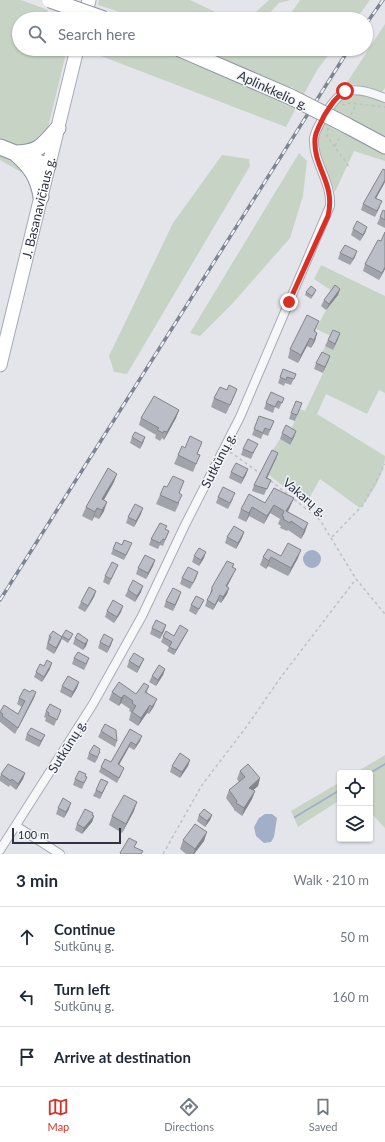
<!DOCTYPE html>
<meta charset="utf-8">
<style>
:root{--surface:#fff;--page:#f2f2f3;--text:#1f2937;--muted:#747a83;--line:#e0e1e3;--accent:#d93025}
body{margin:0;font-family:Lato,sans-serif;background:var(--page);color:var(--text)}
.controls{position:absolute;right:12px;bottom:12px;display:grid;overflow:hidden;border-radius:4px;box-shadow:0 1px 3px #0004}
.controls button{width:36px;height:36px;display:grid;place-items:center;padding:0;border:0;border-bottom:1px solid var(--line);background:var(--surface);color:var(--text);font:20px sans-serif}
.scale{position:absolute;left:12px;bottom:10px;width:109px;box-sizing:border-box;padding-left:4px;border:2px solid #2c3242;border-top:0;font-size:11px;line-height:14px;white-space:nowrap;color:#2c3242;-webkit-text-stroke:3px #f3f5f8;paint-order:stroke}
.stop{position:absolute;width:12px;height:12px;margin:-9px;border:3px solid #d93025;border-radius:50%;background:#fff}
.stop.end{background:#d93025;border-color:#fff;box-shadow:0 1px 4px #0008}
.list{margin:0;padding:0;list-style:none}
h2{display:flex;justify-content:space-between;align-items:center;height:52px;margin:0;padding:0 16px;font-size:17px}
h2 small{font-size:13px;font-weight:400;color:var(--muted)}
.list li{display:grid;grid-template-columns:26px 1fr auto;gap:12px;align-items:center;box-sizing:border-box;height:60px;padding:0 16px;border-top:1px solid var(--line)}
.list b{display:block;font-size:15px;white-space:nowrap}
.list p{margin:0;font-size:13px;white-space:nowrap;color:var(--muted)}
.list em{font-size:13px;font-style:normal;color:var(--muted)}
.icon{flex:none;width:22px;height:22px;fill:none;stroke:currentColor;stroke-width:2;stroke-linecap:round;stroke-linejoin:round}
.map{position:relative;flex:none;width:385px;height:854px;overflow:hidden}
.search{position:absolute;background:var(--surface);box-shadow:0 1px 3px #0004;left:12px;right:12px;top:12px;height:44px;display:flex;align-items:center;gap:10px;box-sizing:border-box;padding:0 14px;border-radius:22px;color:var(--muted);font-size:15px}
.sheet{height:232px;background:var(--surface)}
nav{display:flex;justify-content:space-around;align-items:center;box-sizing:border-box;height:56px;border-top:1px solid var(--line);background:var(--surface);font-size:11px;color:var(--muted)}
nav a{display:grid;justify-items:center;gap:2px}
nav .on{color:var(--accent)}
.map>svg:first-child{display:block}
</style>
<div class="map">
<svg width="385" height="854" viewBox="0 0 385 854">
<rect width="100%" height="100%" fill="#e3e5ea"/>
<path fill="#c7d4c5" d="M0 0H21L48 10 45 19H19V49H67L46 136 29 149 0 141Z
M99 0H190L230 19H131L123 16V13L98 5Z
M269 0H291L279 3 264 19H248Z
M300 0H370L356 19H287Z
M385 24V88L382 92 358 85 346 84Z
M88 49H158L209 68 283 100 282 102 296 108 286 127 88 51Z
M201 49H333L317 70 304 94 291 87 289 89Z
M362 93 385 100V139L332 109 346 94Z
M324 123 342 133 343 131 385 153V161L354 151 335 192 318 149V140Z
M0 153 17 160 33 181 31 192 28 176 0 160Z
M299 153 307 161 303 196 290 238 232 304 200 336 190 333Z
M222 155 249 159 250 166 127 374 114 372 109 356 173 223Z
M321 265 385 296V393L379 390 367 414 326 394 317 414 385 456C385 473 371 496 360 508L320 479 306 504 269 475 276 459 269 456 280 439 290 445 294 437 289 434 300 409 305 411 328 363 320 358 325 346 333 350 331 336 316 329 326 310 338 295 314 279Z
M385 755V828L370 812V773H355Z
M340 782V800L298 827 291 811Z"/>
<path fill="#a1b0c8" d="M303 559a9 9 0 1 1 18 0a9 9 0 1 1-18 0Z
M265 814H272L277 818 274 837 271 842 264 843 256 836 254 827 259 818Z"/>
<g fill="none" stroke-linecap="round" stroke-linejoin="round">
<path stroke="#a1b0c8" stroke-width="2" d="M370 773 385 764
M295 817 340 790"/>
<defs>
<path id="street" d="M16 826 60 854
M0 850 93 704 142 616 185 525 240 417 330 206C332 182 312 160 314 138 315 130 322 120 326 113 343 84 356 87 385 98"/>
<g id="primary">
<path d="M84 19 89 0"/>
<path id="s1" d="M0 365 77 49"/>
</g>
<path id="highway" d="M180 49 291 97
M346 125 385 146
M0 147 48 166
M15 153C39 153 43 145 58 128
M15 153C30 166 38 177 41 197"/>
</defs>
<use href="#street" stroke="#a8acb4" stroke-width="10"/>
<use href="#primary" stroke="#a4a9b5" stroke-width="15"/>
<use href="#highway" stroke="#8c92a0" stroke-width="17"/>
<path stroke="#bdc0c6" stroke-width="1.5" stroke-dasharray="3 3" stroke-linecap="butt" d="M342 105 350 103 385 107
M351 115 356 104
M328 128 327 136 350 168
M335 146 341 135
M230 452 261 474
M266 477 320 520 356 579 385 614
M332 537 363 505 385 464
M163 854 202 785 247 726 281 677 356 579"/>
<use href="#street" stroke="#f6f7f9" stroke-width="8"/>
<use href="#primary" stroke="#fff" stroke-width="13"/>
<use href="#highway" stroke="#fff" stroke-width="15"/>
<defs>
<path id="rail" d="M366 24 383 0
M0 600 349 49"/>
</defs>
<use href="#rail" stroke="#7e8493" stroke-width="3.5"/>
<use href="#rail" stroke="#f3f5f8" stroke-width="2" stroke-dasharray="6" stroke-linecap="butt"/>
<defs>
<path id="highway-bridge" d="M50 0 104 19
M291 97 346 125"/>
</defs>
<use href="#highway-bridge" stroke="#8c92a0" stroke-width="17" stroke-linecap="butt"/>
<use href="#highway-bridge" stroke="#fff" stroke-width="15"/>
</g>
<path fill="#a1a3ab" d="M385 182 376 198 380 207 375 217 361 210 363 204Z
M385 211V228L377 224 380 217Z
M367 227 365 233 360 241 351 235 353 229Z
M381 241 385 269 379 280 363 271 365 264Z
M340 253 355 257 350 265 338 259Z
M340 289 338 295 326 310 321 306 324 300Z
M306 292 315 293 311 299 305 295Z
M319 321 315 331 317 333 315 341 311 348 307 346 298 363 288 358 290 349Z
M340 333 333 350 325 346 328 340Z
M330 356 323 373 314 369 316 363Z
M283 369 296 374 291 385 285 383 284 386 278 383Z
M237 389 226 414 211 407 214 398 227 390Z
M284 398 279 409 275 407 273 413 264 409 266 403Z
M302 403 295 421 289 419 291 413Z
M179 410 176 418 164 440 162 438 160 441 155 438 156 435 139 425 141 418Z
M259 416 274 421 268 436 263 434 261 439 252 435Z
M296 431 294 437 290 445 280 439 282 433Z
M132 437H145L143 443 140 449 130 443Z
M202 442 197 454 200 455 193 472 174 464 178 455 185 448Z
M243 449 255 450 251 459 241 455Z
M278 453 267 479 271 480 264 495 252 491 254 485Z
M248 469 241 484 229 478 231 472Z
M184 481 179 494V504L175 512 156 504 160 495 167 487Z
M114 482 104 500V511L99 519 94 517 92 521 82 516 86 507Z
M218 497 233 499 228 509 216 503Z
M294 498 290 507 288 512 305 532 301 539 288 530 287 531 280 528 281 526 278 524 280 519 270 513 264 524 249 516 246 522 238 518 241 509 265 503Z
M141 514 134 527 126 523 128 517Z
M166 529 169 531 163 546 160 545 158 549 149 545 151 539Z
M244 532 242 538 236 549 225 543 227 537Z
M130 548 124 560 111 554 113 549Z
M194 556 204 558 199 566 192 562Z
M263 557 298 558 288 576 268 566 266 569 260 565Z
M155 560 153 566 146 579 136 574 138 568Z
M234 564 233 568V575L227 587 229 588 227 594 221 603 218 601 213 610 205 606 207 600 210 595V593L212 587Z
M118 565 109 585 103 582 105 576Z
M198 572 196 578 190 589 180 584 182 578Z
M128 590 141 592 135 602 125 596Z
M96 591 94 597 85 612 78 608 81 602Z
M181 592 173 611 164 607 166 601Z
M204 600 201 606 196 615 189 611 191 605Z
M107 611 121 612 114 623 105 617Z
M166 625 164 631 160 639 150 634 152 628Z
M186 634 174 655 167 651 169 647 161 642 163 637Z
M49 636 62 637V636L72 637 68 643 62 639 60 643 54 654 46 649Z
M75 638 88 640 86 646 83 650 73 644Z
M113 639 111 645 107 653 98 648 100 642Z
M74 658H89L87 664 84 670 72 664Z
M144 659 137 673 127 667 129 661Z
M44 666 50 669 42 682 34 677 36 672Z
M165 669 163 675 156 686 149 682 152 676Z
M79 682 77 688 71 698 60 692 62 686Z
M149 686 147 692 154 706 149 714 147 713 138 726 129 720 131 712 129 711 130 709 121 703 119 706 109 700 112 692 136 694Z
M30 692H36L34 698 15 734 0 722V712L18 714 22 707 17 704 19 698Z
M61 710 54 726 45 721 46 718 44 717 46 711Z
M130 729 140 741 134 750 129 747 119 765 122 773 117 783 99 772 101 767 111 762Z
M101 731 117 741 115 747 98 737Z
M27 734 45 735 39 747 25 740Z
M99 751 98 758 95 763 87 759 89 753Z
M190 760 188 766 180 778 170 772 172 766Z
M240 771 260 778 258 786 253 790 255 791 252 799 242 816 234 810V809L226 798 229 790 239 782 237 779Z
M25 773 23 779 16 790 10 785 9 787 0 781V777L1 774Z
M85 776 87 777 82 789 73 785 75 779Z
M105 788 100 799 93 796 96 790Z
M58 808 69 809 64 818 56 814Z
M134 811 122 833 109 825 112 816Z
M92 815 94 816 92 822 82 834 75 830 77 824Z
M199 815H212L210 820 205 827 197 821Z
M183 840 204 841 194 854H186L180 849Z"/>
<path fill="#83858b" d="M385 180V182L373 204 375 198Z
M367 227 365 233 360 241Z
M357 251 355 257 350 265Z
M385 267V269L379 280 382 273Z
M340 289 338 295 326 310 329 304Z
M317 333 315 341 311 348 314 340Z
M340 333 338 339 333 350 335 344Z
M310 338 307 346 298 363 301 355Z
M330 356 328 362 323 373 325 367Z
M237 389 234 397 226 414 230 405Z
M179 410 176 418 164 440 167 432Z
M296 431 294 437 290 445 292 439Z
M145 437 143 443 140 449 142 443Z
M278 453 276 459 264 484 266 478Z
M248 469 246 475 241 484 243 478Z
M117 474 114 482 99 508 102 499Z
M294 498 290 507 283 519 286 511Z
M107 502 104 511 99 519 102 510Z
M274 505 270 513 264 524 267 516Z
M252 507 249 516 246 522 249 513Z
M97 508 94 517 92 521 95 512Z
M143 508 141 514 134 527 136 521Z
M308 523 305 532 301 539 304 530Z
M244 532 242 538 236 549 238 543Z
M301 550 298 558 288 576 291 568Z
M206 552 204 558 199 566 201 560Z
M271 557 268 566 266 569 269 561Z
M155 560 153 566 146 579 148 573Z
M236 569 233 575 224 592 226 586Z
M198 572 196 578 190 589 193 583Z
M143 586 141 592 135 602 137 596Z
M229 588 227 594 221 603 223 597Z
M96 591 94 597 85 612 88 606Z
M181 592 179 598 173 611 175 605Z
M220 595 218 601 213 610 215 605Z
M123 606 121 612 114 623 117 617Z
M166 625 164 631 160 639 162 633Z
M188 630 186 634 174 655 176 650Z
M62 637 60 643 54 654 56 648Z
M113 639 111 645 107 653 109 647Z
M88 640 86 646 83 650 85 644Z
M144 659 137 673 139 667Z
M52 663 50 669 42 682 44 677Z
M165 669 163 675 156 686 158 680Z
M79 682 77 688 71 698 73 692Z
M36 692 34 698 15 734Z
M124 695 121 703 119 706 121 698Z
M157 699 154 706 149 714 152 707Z
M150 705 147 713 138 726 141 718Z
M45 735 39 747 41 741Z
M142 736 140 741 134 750 136 745Z
M131 742 129 747 116 770 118 764Z
M190 760 188 766 180 778 182 772Z
M25 773 23 779 16 790 18 784Z
M260 778 258 786 247 796 249 788Z
M108 782 105 788 100 799 102 793Z
M255 791 252 799 242 816 244 808Z
M137 802 134 811 122 833 126 824Z
M71 803 69 809 64 818 66 812Z
M212 815 210 820 205 827 207 821Z
M94 816 92 822 82 834 84 828Z
M207 832 204 841 194 854H193L195 849Z"/>
<path fill="#bbbec7" stroke="#83858b" d="M383 169 385 170V180L375 198 382 201 377 211 363 204Z
M383 210 385 211V220L380 217Z
M357 221 367 227 363 235 353 229Z
M385 232V267L382 273 365 264 378 240 381 241Z
M345 245 357 251 353 259 340 253Z
M335 285 340 289 329 304 324 300Z
M311 286 316 290 312 296 306 292Z
M307 315 319 321 314 331 317 333 314 340 310 338 301 355 290 349Z
M333 330 340 333 335 344 328 340Z
M322 352 330 356 325 367 316 363Z
M283 369 296 374 294 379 287 377 286 380 280 377Z
M229 385 237 389 230 405 214 398 220 387 227 390Z
M271 392 284 398 282 403 278 401 275 407 266 403Z
M154 396 179 410 167 432 164 431 163 433 157 430 159 428 141 418Z
M296 401 302 403 297 415 291 413Z
M259 416 274 421 270 430 265 428 263 433 254 429Z
M286 425 296 431 292 439 282 433Z
M135 432 145 437 142 443 132 437Z
M190 436 202 442 197 454 200 455 196 464 178 455 182 446 185 448Z
M248 439 258 444 253 453 243 449Z
M272 450 278 453 266 478 271 480 267 489 254 485Z
M236 463 248 469 243 478 231 472Z
M108 468 117 474 102 499 107 502 102 510 97 508 95 512 86 507Z
M173 476 184 481 179 493 182 495 178 503 160 495 164 486 167 487Z
M223 487 235 493 230 503 218 497Z
M274 488 294 498 286 511 308 523 304 530 291 521 290 523 283 519 284 517 282 516 284 511 274 505 267 516 252 507 249 513 241 509 249 494 265 503Z
M135 504 143 508 136 521 128 517Z
M160 523 167 526 165 529 169 531 165 540 163 539 160 543 151 539Z
M234 526 244 532 238 543 227 537Z
M124 540 132 543 126 555 113 549 116 542 122 545Z
M288 543 301 550 291 568 271 557 269 561 263 557 268 549 281 556Z
M199 548 206 552 201 560 194 556Z
M145 555 155 560 148 573 138 568Z
M227 561 234 564 232 567 236 569 226 586 229 588 223 597 220 595 215 605 207 600 212 591V587Z
M112 562 118 565 111 579 105 576Z
M188 567 198 572 193 583 182 578Z
M133 580 143 586 137 596 128 590Z
M89 587 96 591 88 606 81 602Z
M173 588 181 592 175 605 166 601Z
M196 596 204 600 199 609 191 605Z
M113 600 123 606 117 617 107 611Z
M156 620 166 625 162 633 152 628Z
M180 625 188 630 176 650 169 647 172 642 163 637 166 631 174 636Z
M66 630 73 634 69 640 62 636Z
M53 631 62 637 56 648 48 643 51 637 49 636Z
M78 633 88 640 85 644 75 638Z
M104 634 113 639 109 647 100 642Z
M78 652 89 658 86 664 74 658Z
M134 653 144 659 139 667 129 661Z
M47 660 52 663 44 677 36 672 40 664 44 666Z
M159 665 165 669 158 680 152 676Z
M68 676 79 682 73 692 62 686Z
M119 682 136 694 144 683 149 686 145 692 157 699 152 707 150 705 141 718 132 712 136 706 132 703 133 701 124 695 121 698 112 692Z
M24 689 30 692 32 690 36 692 18 728 2 716 3 714 0 712 4 705 18 714 25 701 19 698Z
M50 704 61 710 57 720 48 715 49 713 46 711Z
M105 724 116 730 117 741 101 731Z
M31 728 45 735 41 741 27 734Z
M130 729 142 736 136 745 131 742 118 764 124 768 119 778 101 767 105 759 111 762Z
M94 745 100 749 99 751 100 752 97 757 89 753Z
M180 753 190 760 182 772 172 766Z
M8 764 25 773 18 784 12 779 11 781 1 774Z
M248 764 260 778 249 788 255 791 244 808 236 803 237 801 229 790 245 777 240 771Z
M79 771 86 774 85 776 87 777 84 783 75 779Z
M101 779 108 782 102 793 96 790Z
M124 795 137 802 126 824 112 816Z
M63 798 71 803 66 812 58 808Z
M85 809 93 813 92 815 94 816 84 828 77 824Z
M204 809 212 815 207 821 199 815Z
M195 824 207 832 195 849 183 840Z
M129 838 137 842 134 847 143 851 141 854H121L120 853Z"/>
<g fill="none" stroke-linecap="round" stroke-linejoin="round">
<path stroke="#d93025" stroke-width="5" d="M289 302 328 216C336 183 313 168 315 139 315 132 321 123 324 116 331 105 334 99 345 91"/>
</g>
<g text-anchor="middle" dominant-baseline="central" stroke-width="3" stroke-linejoin="round" paint-order="stroke">
<g font-size="13" fill="#2c3242" stroke="#f3f5f8">
<text transform="translate(273 90) rotate(25)">Aplinkkelio g.</text>
<text stroke="none"><textPath href="#s1" startOffset="162">J. Basanavičiaus g.</textPath></text>
<text transform="translate(218 460) rotate(-63)">Sutkūnų g.</text>
<text transform="translate(305 497) rotate(40)">Vakarų g.</text>
<text transform="translate(67 746) rotate(-58)">Sutkūnų g.</text>
</g>
</g>
</svg>
<div class="controls">
<button><svg class="icon" aria-label="locate" viewBox="0 0 24 24"><circle cx="12" cy="12" r="6"/><path d="M12 2v4M12 18v4M2 12h4M18 12h4"/></svg></button>
<button><svg class="icon" aria-label="layers" viewBox="0 0 24 24"><path d="M12 4l9 5-9 5-9-5zM3 14l9 5 9-5"/></svg></button>
</div>
<div class="scale">100 m</div>
<div class="stop" style="left:345px;top:91px"></div>
<div class="stop end" style="left:289px;top:302px"></div>
<div class="search"><svg class="icon" aria-label="search" viewBox="0 0 24 24"><circle cx="10" cy="10" r="6"/><path d="M15 15l6 6"/></svg>Search here</div>
</div>
<section class="sheet">
<h2>3 min<small>Walk · 210 m</small></h2>
<ul class="list">
<li><svg class="icon" aria-label="ahead" viewBox="0 0 24 24"><path d="M12 20V5M6 11l6-6 6 6"/></svg><div><b>Continue</b><p>Sutkūnų g.</p></div><em>50 m</em></li>
<li><svg class="icon" aria-label="left" viewBox="0 0 24 24"><path d="M17 20v-9H6M10 6l-5 5 5 5"/></svg><div><b>Turn left</b><p>Sutkūnų g.</p></div><em>160 m</em></li>
<li><svg class="icon" aria-label="arrive" viewBox="0 0 24 24"><path d="M6 21V4h12l-3 4 3 4H6"/></svg><div><b>Arrive at destination</b></div></li>
</ul>
</section>
<nav>
<a class="on"><svg class="icon" aria-label="map" viewBox="0 0 24 24"><path d="M3 6l6-2 6 2 6-2v14l-6 2-6-2-6 2zM9 4v14M15 6v14"/></svg>Map</a>
<a><svg class="icon" aria-label="directions" viewBox="0 0 24 24"><path d="M12 3l9 9-9 9-9-9zM9 14v-3h6M13 9l2 2-2 2"/></svg>Directions</a>
<a><svg class="icon" aria-label="saved" viewBox="0 0 24 24"><path d="M7 4h10v16l-5-4-5 4z"/></svg>Saved</a>
</nav>
